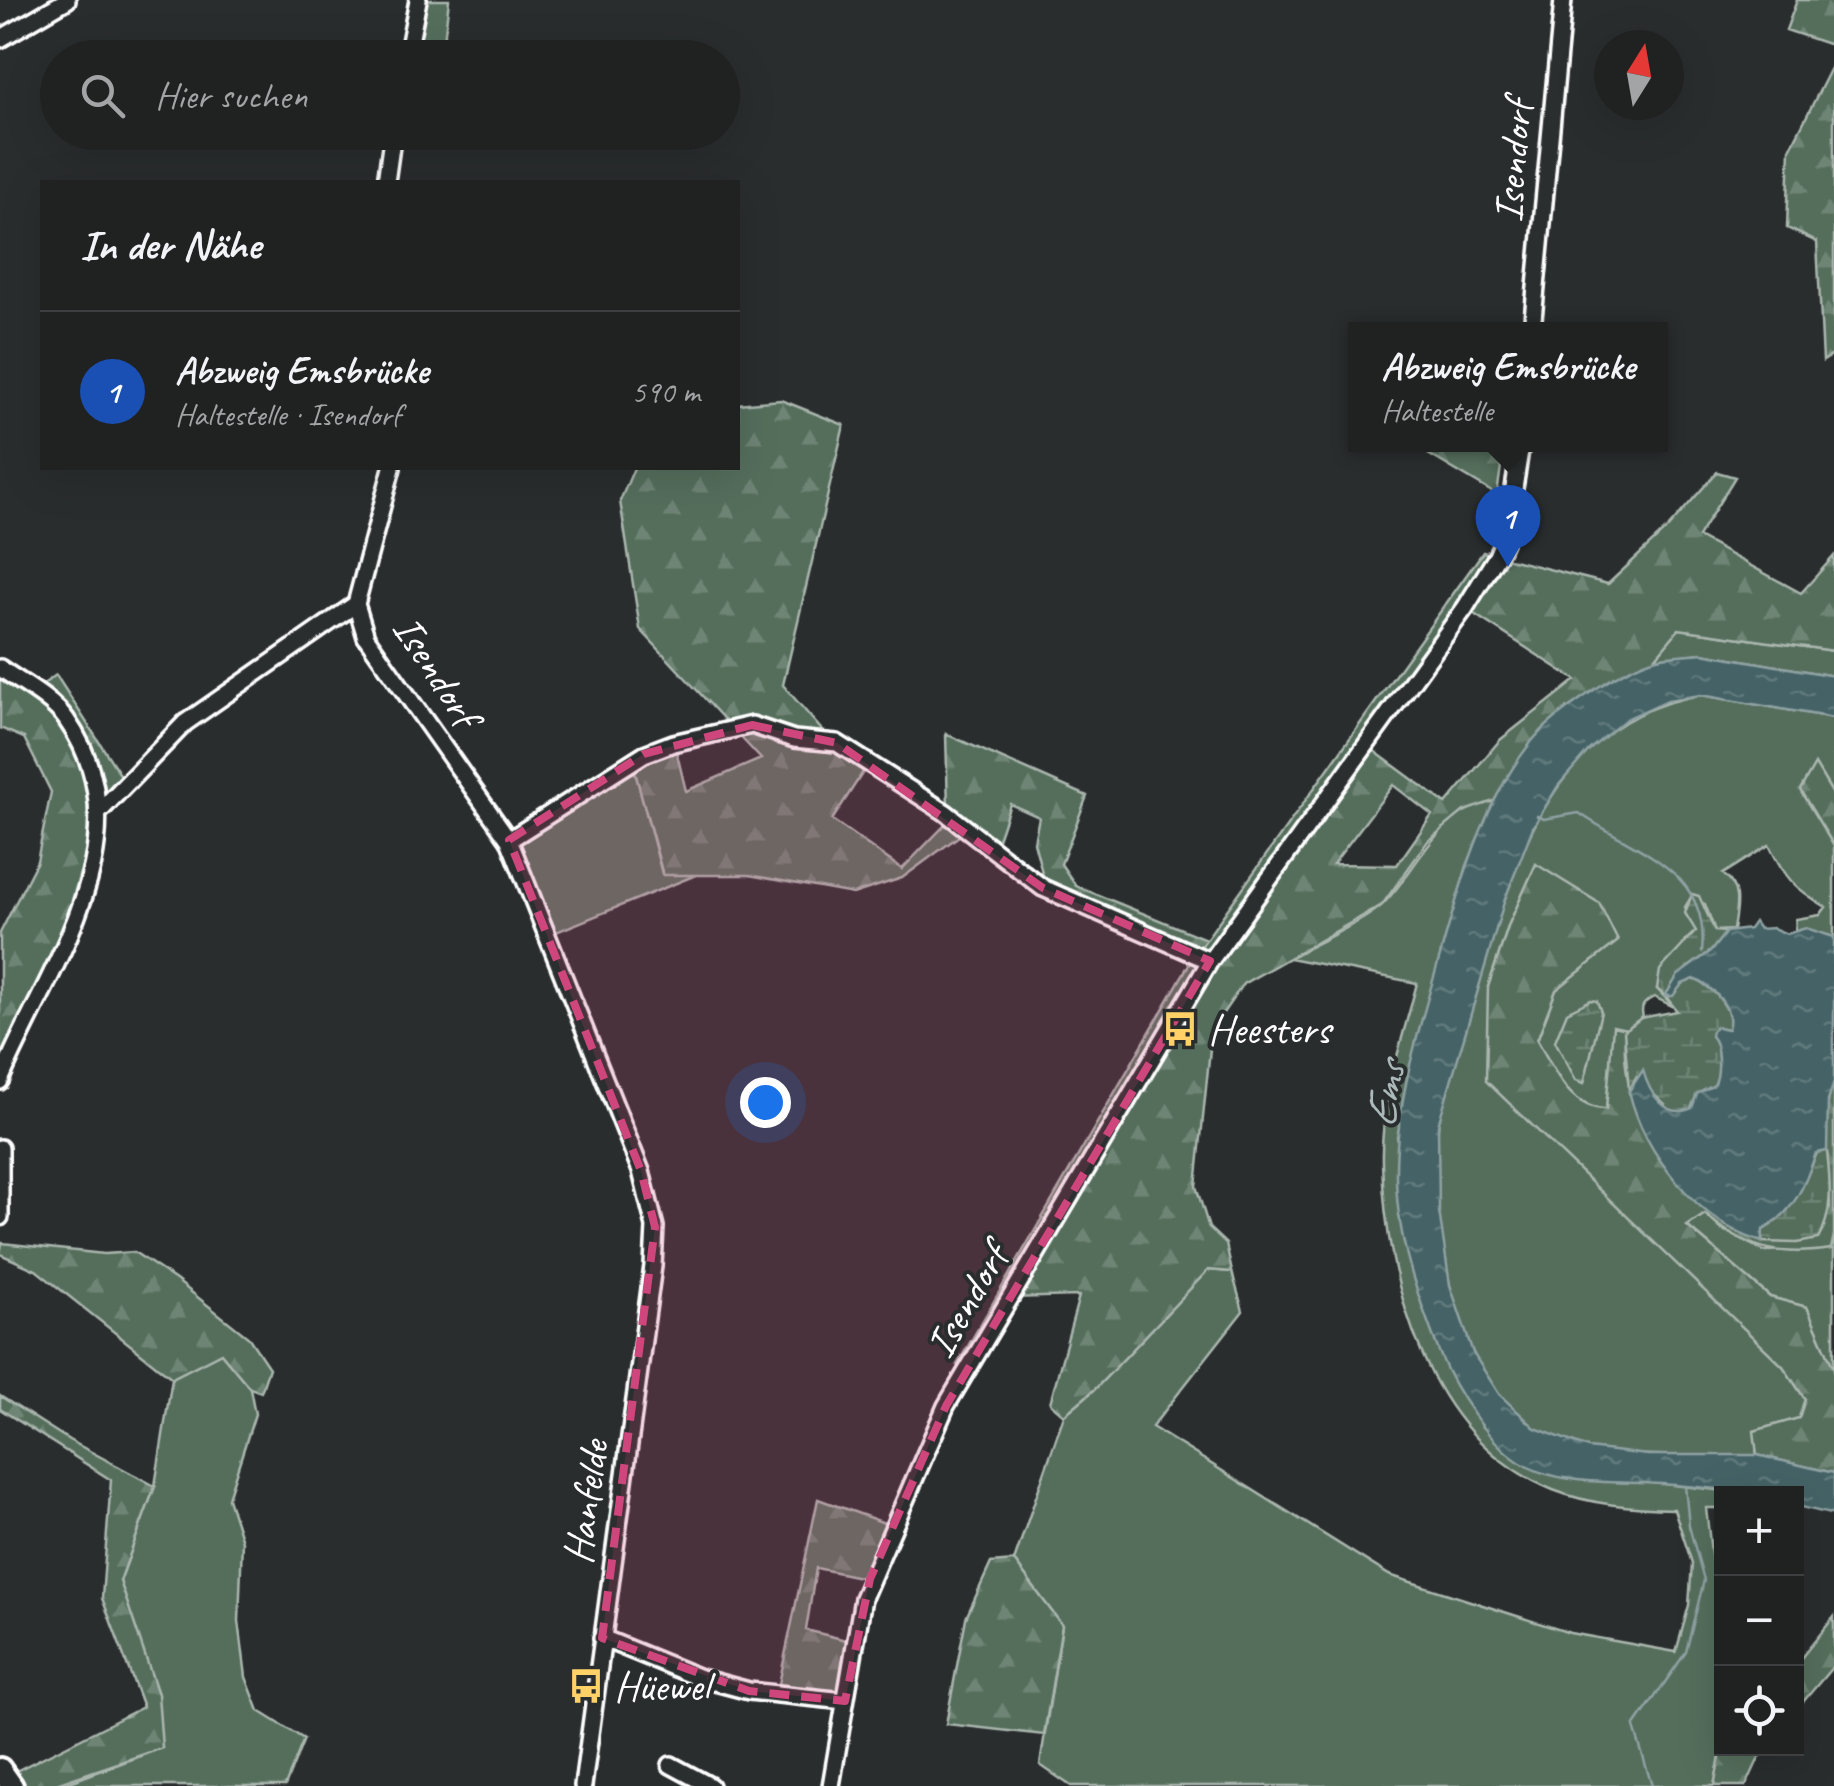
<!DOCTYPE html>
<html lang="de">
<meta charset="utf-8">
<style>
:root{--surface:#202222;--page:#282a2a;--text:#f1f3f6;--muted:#a2a4a5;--line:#3d3f40;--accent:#1a73e8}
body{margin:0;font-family:Caveat,sans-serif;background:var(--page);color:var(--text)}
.controls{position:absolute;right:30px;bottom:30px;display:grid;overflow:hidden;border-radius:0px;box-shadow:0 10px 40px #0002}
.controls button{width:90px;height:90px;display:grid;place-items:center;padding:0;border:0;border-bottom:2px solid var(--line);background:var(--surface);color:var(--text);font:50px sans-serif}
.compass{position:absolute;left:1594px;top:30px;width:90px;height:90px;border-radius:50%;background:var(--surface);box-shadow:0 10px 40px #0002;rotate:11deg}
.you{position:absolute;left:765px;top:1102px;width:35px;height:35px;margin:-25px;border:8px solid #fff;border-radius:50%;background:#1a73e8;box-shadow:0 0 0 15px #1a73e833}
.badge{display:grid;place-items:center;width:65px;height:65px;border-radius:50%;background:var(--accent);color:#fff;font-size:32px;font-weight:700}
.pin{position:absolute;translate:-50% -82px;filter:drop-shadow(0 2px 5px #0008)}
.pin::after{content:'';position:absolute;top:52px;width:35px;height:30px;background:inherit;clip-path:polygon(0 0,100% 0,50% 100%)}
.popup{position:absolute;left:1348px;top:322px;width:320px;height:130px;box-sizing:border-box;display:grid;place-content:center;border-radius:0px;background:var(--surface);filter:drop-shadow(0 2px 8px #0005);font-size:32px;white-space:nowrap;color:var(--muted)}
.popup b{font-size:38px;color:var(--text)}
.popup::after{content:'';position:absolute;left:50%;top:100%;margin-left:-20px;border:20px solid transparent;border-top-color:var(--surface)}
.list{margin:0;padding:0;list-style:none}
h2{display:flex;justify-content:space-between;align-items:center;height:130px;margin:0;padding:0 40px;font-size:42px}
h2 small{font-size:32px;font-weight:400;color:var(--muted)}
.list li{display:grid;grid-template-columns:65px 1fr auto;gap:30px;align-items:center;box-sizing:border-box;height:160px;padding:0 40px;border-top:2px solid var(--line)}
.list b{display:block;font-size:38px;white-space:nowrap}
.list p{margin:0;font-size:32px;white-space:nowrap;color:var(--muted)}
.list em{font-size:32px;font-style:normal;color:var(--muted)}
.icon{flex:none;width:55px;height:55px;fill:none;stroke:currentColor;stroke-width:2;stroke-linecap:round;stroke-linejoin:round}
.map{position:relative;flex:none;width:1834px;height:1786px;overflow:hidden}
.search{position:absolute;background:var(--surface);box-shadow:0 10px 40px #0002;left:40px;top:40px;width:700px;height:110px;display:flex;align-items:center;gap:25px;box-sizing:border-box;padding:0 35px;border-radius:55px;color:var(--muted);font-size:38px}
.panel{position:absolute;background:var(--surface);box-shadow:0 10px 40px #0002;left:40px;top:180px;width:700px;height:290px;border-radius:0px}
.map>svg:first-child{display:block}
</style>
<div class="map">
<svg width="1834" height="1786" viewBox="0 0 1834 1786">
<defs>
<pattern id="forest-firs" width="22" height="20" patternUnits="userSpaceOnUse" patternTransform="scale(2.5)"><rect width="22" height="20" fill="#556e5c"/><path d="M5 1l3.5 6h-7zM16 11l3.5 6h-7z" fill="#6e8474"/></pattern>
<pattern id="wetland-marsh" width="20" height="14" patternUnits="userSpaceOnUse" patternTransform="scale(2.5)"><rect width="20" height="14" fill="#556e5c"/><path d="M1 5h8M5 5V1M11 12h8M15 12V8" fill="none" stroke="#6e8474"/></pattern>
<pattern id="water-ripples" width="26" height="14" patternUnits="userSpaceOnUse" patternTransform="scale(2.5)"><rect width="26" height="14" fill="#456366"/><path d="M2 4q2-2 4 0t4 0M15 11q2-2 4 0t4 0" fill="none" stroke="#617a7d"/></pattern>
</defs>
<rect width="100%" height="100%" fill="#2a2d2e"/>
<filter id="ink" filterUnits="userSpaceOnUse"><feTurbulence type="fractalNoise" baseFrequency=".01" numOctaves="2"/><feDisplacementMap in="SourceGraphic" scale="20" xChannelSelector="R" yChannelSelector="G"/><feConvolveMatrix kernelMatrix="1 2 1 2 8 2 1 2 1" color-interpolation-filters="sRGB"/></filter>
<g filter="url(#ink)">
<path fill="#556e5c" stroke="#aab6ae" stroke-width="2.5" d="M421 0H449L442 57 410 58Z
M1483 552 1497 556 1210 961 967 1370 957 1365 1192 959Z
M1679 629 1834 651V676L1702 653 1655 658Z
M1701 695 1834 718V796L1815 765 1800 790 1834 846V937L1803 929 1795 932 1796 919 1820 915 1826 907C1794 888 1785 878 1769 845L1723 874C1742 888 1736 909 1733 930L1715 931 1705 904 1690 899 1685 907 1697 930 1686 940 1657 989 1674 1007 1654 997C1644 1002 1640 1006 1643 1017L1626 1029 1614 1027 1606 1110C1567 1106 1555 1070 1537 1040L1556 990 1618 941 1536 864 1509 924 1488 987 1689 1274 1783 1366 1805 1399 1799 1418 1755 1431 1757 1455C1696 1455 1585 1463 1534 1428 1450 1371 1430 1221 1438 1128 1440 1097 1456 1063 1465 1033 1494 936 1514 825 1588 751 1620 719 1657 702 1701 695Z
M633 764 662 874 696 875 554 933 514 841Z
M1494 801 1467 866 1443 946 1397 1137 1482 1427 1664 1484 1743 1493 1722 1494 1721 1508H1706L1718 1614 1721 1615 1722 1748 1727 1749 1720 1757 1714 1786H1071L1040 1765 1062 1625 1014 1561 1064 1415 1094 1390 1208 1270 1232 1272 1243 1311 1152 1427 1389 1575 1570 1633 1676 1652 1689 1605 1692 1563 1674 1509C1634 1508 1591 1505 1553 1490 1428 1440 1386 1285 1382 1163 1380 1102 1402 1041 1417 983L1289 958C1312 945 1367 920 1383 904 1420 867 1436 811 1494 801Z
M1705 1214 1721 1229 1764 1251 1830 1249 1834 1235V1369L1807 1307 1770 1297 1687 1226Z
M221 1353 250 1388 255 1414 228 1498 242 1541 239 1621 246 1677 259 1711 304 1739 285 1786H59L162 1748 120 1581 155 1486 172 1378Z"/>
<path fill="url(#forest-firs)" stroke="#aab6ae" stroke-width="2.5" fill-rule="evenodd" d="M1797 0H1834V46L1786 30Z
M1834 62V354L1823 361 1817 242 1787 228 1790 149Z
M781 400 844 425 783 685 839 750 865 769 832 820 902 869 948 822 963 833 902 878 853 894 749 875H663L633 764 676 750 686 791 761 759 640 629 620 501 634 468H738V404Z
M1413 445H1504L1497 495Z
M1717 472 1735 477 1698 537 1801 593 1834 556V651L1679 629 1655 658 1566 709 1532 741 1494 801 1464 811 1428 841 1382 905 1243 984 1212 1029 1196 1186 1209 1228 1226 1244 1232 1272 1208 1270 1094 1390 1064 1415 1050 1403 1079 1296 1009 1298 1179 1010 1366 745 1446 804 1500 740 1576 680 1465 608 1497 556 1608 584 1667 529ZM1393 785 1432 815 1397 865 1333 864Z
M0 675 28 695 56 675 123 779 92 831 61 939 15 1024 0 1061V933L37 861 51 792 24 738 0 728Z
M946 734 1087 796 1061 864 1076 886 1206 939 1199 948 1044 880 1034 842 1039 817 1010 804 996 845 948 808Z
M1815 764 1834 796V846L1800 790Z
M1536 864 1599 903 1618 941 1556 990 1537 1040C1554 1069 1569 1109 1606 1109L1613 1026 1626 1029C1621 1060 1632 1110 1647 1138L1830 1208C1830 1168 1818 1120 1834 1082V1235L1831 1249C1779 1257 1744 1249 1705 1214L1687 1226 1770 1297 1807 1307 1834 1369V1473L1757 1455 1754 1431 1799 1418 1805 1399 1783 1366 1486 1081 1488 987 1509 924Z
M2 1243 104 1254 134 1252 176 1280 249 1338 269 1368 261 1392 250 1388 221 1353 172 1378 36 1270 0 1254Z
M0 1396 69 1440 155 1486 120 1581 158 1694 162 1748 59 1783 60 1786H1L16 1771 143 1707 102 1598 111 1480 0 1409Z
M818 1499 893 1526 870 1579 816 1568 806 1630 854 1642 846 1694 779 1684Z
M1014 1561 1062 1625 1044 1735 946 1724 966 1618 991 1563Z
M1834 1617V1665L1797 1709V1663Z
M1727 1749H1763L1746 1786H1714L1720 1757Z"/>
<path fill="url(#wetland-marsh)" stroke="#aab6ae" stroke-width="2.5" d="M1692 894 1699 896 1715 931 1726 932 1711 951 1686 969 1665 996 1657 989 1660 970 1696 931 1685 913Z
M1693 979C1711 985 1726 1002 1731 1021L1728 1029 1716 1027 1719 1074 1714 1086 1697 1094 1690 1111 1672 1112 1636 1077 1629 1091 1624 1031 1641 1018 1677 1011 1667 998 1682 984Z
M1591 1000 1597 1001 1601 1012 1584 1083 1576 1080 1555 1041 1567 1012Z
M1818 1151H1827C1830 1181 1834 1213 1818 1239L1797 1243 1762 1242 1763 1230C1796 1212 1803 1182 1818 1151Z"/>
<path fill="url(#water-ripples)" stroke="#8fa1a3" stroke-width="2.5" d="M1702 653 1834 676V718L1701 695 1668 700 1626 719 1589 750 1558 786 1533 827 1505 899 1438 1125 1439 1211 1450 1285 1473 1353 1499 1394 1535 1428 1588 1448 1648 1455H1757L1834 1473V1515L1797 1506 1796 1494C1750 1494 1706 1487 1661 1484 1617 1481 1566 1486 1526 1466 1491 1448 1454 1389 1440 1354 1418 1298 1397 1239 1396 1178 1395 1108 1416 1038 1436 970 1458 893 1480 806 1532 741 1554 714 1624 666 1657 658 1671 654 1688 655 1702 653Z
M1754 922 1759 929 1773 928 1787 934 1806 928 1834 937V1082L1828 1101 1827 1151 1816 1153C1805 1185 1794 1213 1763 1230L1762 1242C1699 1223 1644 1154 1629 1091L1643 1070C1649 1093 1666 1120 1692 1108L1697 1094 1714 1085C1720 1075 1720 1044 1711 1036L1712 1031 1716 1027 1728 1029C1735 1008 1712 986 1694 979L1682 984 1673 996H1665L1678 975 1711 951 1726 932 1749 929Z"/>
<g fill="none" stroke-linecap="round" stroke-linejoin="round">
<path stroke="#8fa1a3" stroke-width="2.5" d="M1537 816 1544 819 1579 813C1633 851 1711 868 1702 952
M1652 1786 1634 1727 1686 1652 1704 1580 1689 1526 1685 1486"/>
<defs>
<path id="minor" d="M0 39 67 0
M407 58 418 0
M386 182 393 132
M1532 330 1563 0
M392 468 356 604 366 637 509 840 641 1171 655 1227 653 1266 583 1786
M0 668C21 683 51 698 66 719 150 839 46 969 0 1081
M100 811 185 723 356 604
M509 840 644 754 673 743 752 725 794 739 837 743 945 812 1043 888 1210 961
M0 1148V1217
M602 1638 700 1678 749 1691 845 1701
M671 1765 710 1786
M831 1786 863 1598 946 1406 1210 961 1465 608 1497 556 1507 533 1521 444"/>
<path id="major" d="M0 1769 12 1786"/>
</defs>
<use href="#minor" stroke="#fff" stroke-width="22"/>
<use href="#major" stroke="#fff" stroke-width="28"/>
<use href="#minor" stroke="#2a2d2e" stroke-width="15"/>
<use href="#major" stroke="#2a2d2e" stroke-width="20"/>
</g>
</g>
<path fill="#ce467c" fill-opacity="0.2" stroke="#ce467c" stroke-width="8" stroke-dasharray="20 12" stroke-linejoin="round" d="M752 725 837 743 1043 888 1210 961 946 1406 870 1579 845 1701 749 1691 602 1638 655 1227 641 1171 509 840 644 754Z"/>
<defs>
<symbol id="bus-bare" viewBox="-9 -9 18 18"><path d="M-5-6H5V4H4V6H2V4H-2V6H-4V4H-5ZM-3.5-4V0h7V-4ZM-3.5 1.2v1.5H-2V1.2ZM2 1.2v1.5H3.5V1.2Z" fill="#ffd166" stroke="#2a2d2e" stroke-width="2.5" paint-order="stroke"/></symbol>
</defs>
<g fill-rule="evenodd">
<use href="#bus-bare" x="1155" y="1004" width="50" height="50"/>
<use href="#bus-bare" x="561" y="1661" width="50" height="50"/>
</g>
<g text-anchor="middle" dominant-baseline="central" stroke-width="8" stroke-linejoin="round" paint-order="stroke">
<g font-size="42" fill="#fff" stroke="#2a2d2e">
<text transform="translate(1513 161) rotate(-85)">Isendorf</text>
<text transform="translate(436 671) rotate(57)">Isendorf</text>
<text transform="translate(967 1301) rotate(-60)">Isendorf</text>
<text transform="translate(586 1502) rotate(-82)">Hanfelde</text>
</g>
<g font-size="42" fill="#fff" stroke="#2a2d2e" text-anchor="start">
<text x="1208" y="1029">Heesters</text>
<text x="614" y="1686">Hüewel</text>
</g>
<g font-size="45" font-style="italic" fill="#abb9ba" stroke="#2a2d2e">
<text transform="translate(1385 1095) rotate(-80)">Ems</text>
</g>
</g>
</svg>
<div class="controls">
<button>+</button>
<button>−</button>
<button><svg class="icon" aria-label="locate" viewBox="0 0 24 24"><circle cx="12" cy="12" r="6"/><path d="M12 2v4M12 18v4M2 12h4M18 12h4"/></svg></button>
</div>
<svg class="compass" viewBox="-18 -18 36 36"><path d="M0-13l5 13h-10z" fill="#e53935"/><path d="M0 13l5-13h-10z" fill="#a2a4a5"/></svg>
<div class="you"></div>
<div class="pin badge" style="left:1508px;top:567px;background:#1a4fb4">1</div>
<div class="popup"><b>Abzweig Emsbrücke</b>Haltestelle</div>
<div class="search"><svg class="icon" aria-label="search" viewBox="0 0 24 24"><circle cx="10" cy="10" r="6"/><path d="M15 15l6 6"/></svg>Hier suchen</div>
<section class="panel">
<h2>In der Nähe<small></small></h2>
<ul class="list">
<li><span class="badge" style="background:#1a4fb4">1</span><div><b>Abzweig Emsbrücke</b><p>Haltestelle · Isendorf</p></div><em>590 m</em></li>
</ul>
</section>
</div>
